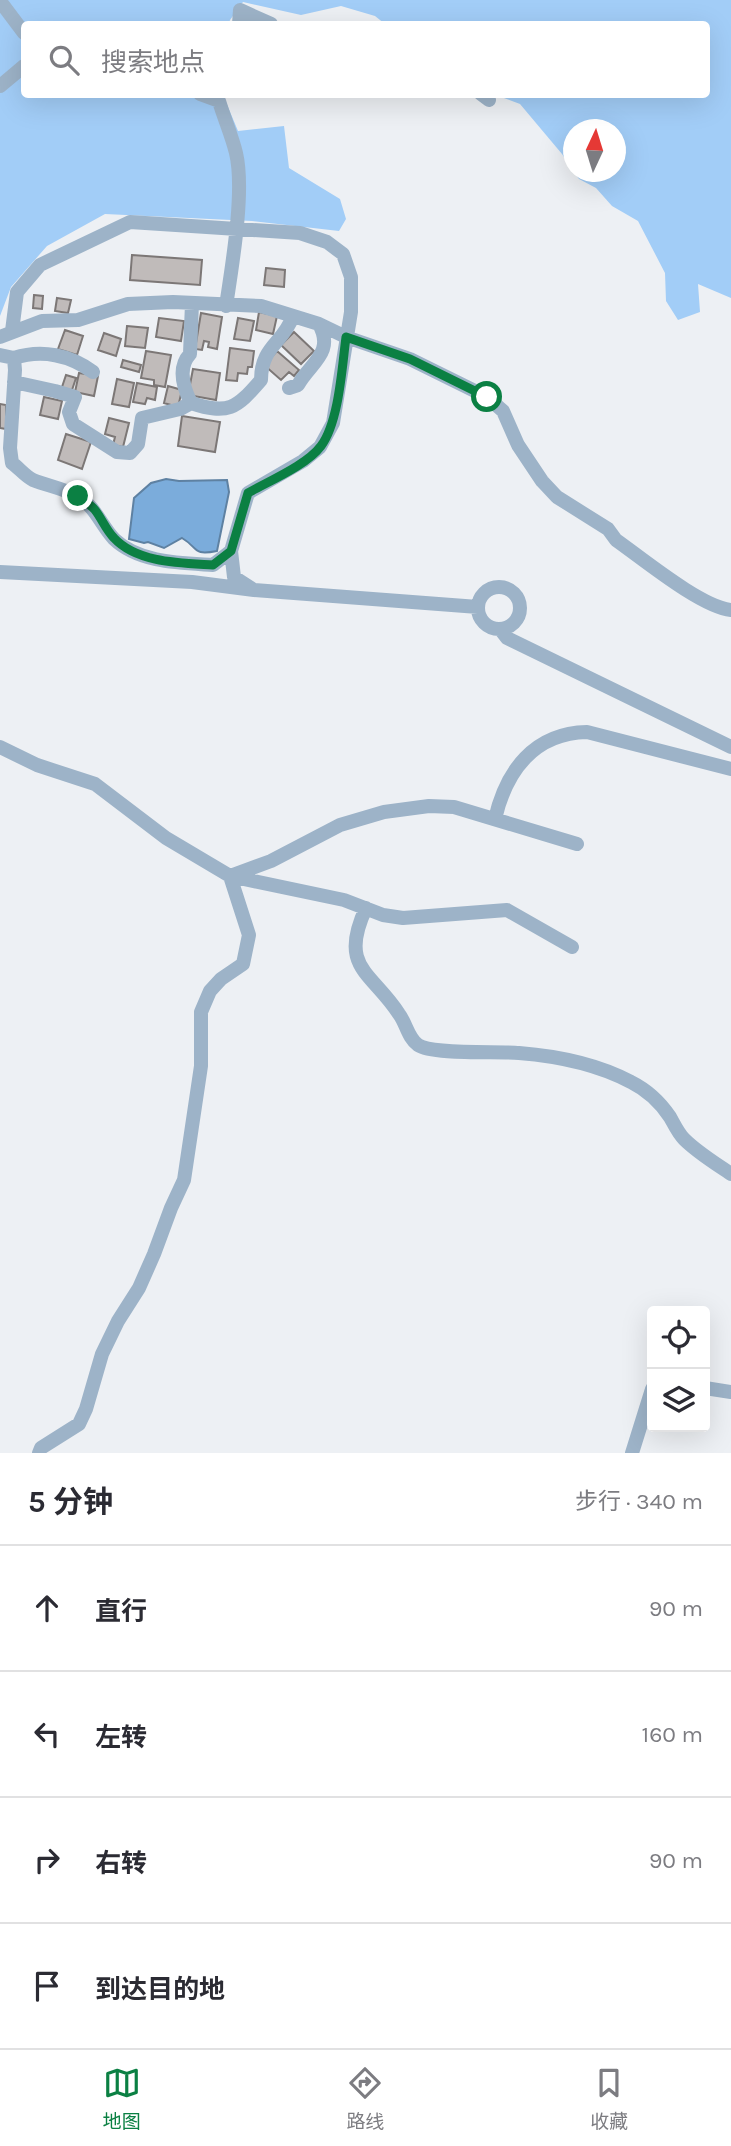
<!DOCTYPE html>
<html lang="zh">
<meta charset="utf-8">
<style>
:root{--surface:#fff;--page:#f7f7f7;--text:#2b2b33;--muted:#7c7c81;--line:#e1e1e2;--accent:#0b8043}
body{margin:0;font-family:Karla,"Noto Sans SC",sans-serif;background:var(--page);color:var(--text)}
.controls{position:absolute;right:21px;bottom:21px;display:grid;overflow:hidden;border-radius:7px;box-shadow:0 7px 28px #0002}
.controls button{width:63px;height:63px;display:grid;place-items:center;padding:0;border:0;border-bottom:2px solid var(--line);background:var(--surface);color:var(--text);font:35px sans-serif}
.compass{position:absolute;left:563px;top:119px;width:63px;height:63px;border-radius:50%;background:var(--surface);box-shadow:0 7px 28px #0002;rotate:4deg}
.stop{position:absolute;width:21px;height:21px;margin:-16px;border:5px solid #0b8043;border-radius:50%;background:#fff}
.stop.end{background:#0b8043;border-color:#fff;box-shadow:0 2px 7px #0008}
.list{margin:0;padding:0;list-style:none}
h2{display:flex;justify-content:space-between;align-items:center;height:91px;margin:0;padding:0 28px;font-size:30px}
h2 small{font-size:23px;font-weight:400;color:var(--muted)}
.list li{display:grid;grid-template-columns:46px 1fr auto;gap:21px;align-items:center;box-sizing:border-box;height:126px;padding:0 28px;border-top:2px solid var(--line)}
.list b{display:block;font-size:26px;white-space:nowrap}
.list em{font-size:23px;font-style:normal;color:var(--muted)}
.icon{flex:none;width:38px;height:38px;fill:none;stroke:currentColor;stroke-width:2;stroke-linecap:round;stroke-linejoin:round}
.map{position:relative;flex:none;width:731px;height:1453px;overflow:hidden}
.search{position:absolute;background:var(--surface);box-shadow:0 7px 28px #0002;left:21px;right:21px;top:21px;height:77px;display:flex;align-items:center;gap:18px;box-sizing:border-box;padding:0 24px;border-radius:7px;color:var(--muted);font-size:26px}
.sheet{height:595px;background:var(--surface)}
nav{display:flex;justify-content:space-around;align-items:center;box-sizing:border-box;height:98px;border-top:2px solid var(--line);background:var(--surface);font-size:19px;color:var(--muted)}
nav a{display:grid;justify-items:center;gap:4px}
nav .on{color:var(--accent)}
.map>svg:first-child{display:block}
</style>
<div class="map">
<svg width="731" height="1453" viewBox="0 0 731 1453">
<rect width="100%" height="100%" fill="#edf0f4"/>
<path fill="#a2cdf7" d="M0 0H731V298L698 284 700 312 678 320 666 301 665 273 638 221 612 206 596 188 579 179 574 172H616V130H574L573 171 562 154 520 104 496 95 706 94V24H385L375 16 341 6 301 15 243 2 230 20 229 24H24V94L223 95 238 131 284 126 289 168 340 199 346 219 339 231 252 221 105 214 47 246 11 287 0 316Z"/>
<path fill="#7bacdb" stroke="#5e81a2" stroke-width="2" d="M166 479 179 481 227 480 229 492 217 551C192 556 199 548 182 538L164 548 148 542 144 543 129 539 134 498 151 483Z"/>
<path fill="#c0bbba" stroke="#7c7776" stroke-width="2" d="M132 255 202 260 200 285 130 280Z
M266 268 285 270 284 287 264 285Z
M34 295 43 296 42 309 33 308Z
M57 298 71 300 68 313 55 311Z
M259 312 277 316 273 334 256 330Z
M201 313 222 317 217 349 208 347 209 342 204 341 202 350 195 349Z
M159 318 184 321 181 341 156 337Z
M238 318 254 321 250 341 234 339Z
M127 326 148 328 145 348 125 346Z
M65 330 83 336 77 355 58 349Z
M294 332 314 351 301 364 281 345Z
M104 333 121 339 116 356 98 350Z
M230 348 254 351 252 367H248L247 374 238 373 237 381 226 380Z
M146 351 171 355 165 387 154 385V380L141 378Z
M277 351 299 370 294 376 289 372 281 380 264 365Z
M123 360 141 365 139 372 121 367Z
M193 369 220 373 216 400 188 395Z
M79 373 98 376 94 396 75 392Z
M66 375 76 378 71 393 61 390Z
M117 379 134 383 129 407 112 404Z
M137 383 157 387 155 400 147 398 145 404 133 402Z
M168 386 182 390 178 407 164 403Z
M44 397 62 401 58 419 40 415Z
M0 404 6 405V429L0 428Z
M182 416 220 422 215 452 178 446Z
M109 418 129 423 123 447 113 445 115 437 105 434Z
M66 434 91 442 82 469 58 460Z"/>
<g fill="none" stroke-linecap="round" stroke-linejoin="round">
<path stroke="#9db3c8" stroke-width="14" d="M0 1 24 33
M239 24 240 10 271 24
M0 86 24 66
M200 94 219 101C224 118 232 136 236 153 245 191 232 266 226 306
M481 94 489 100
M192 303 190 354C177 368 183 387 191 403 228 415 236 409 261 380 261 346 283 344 293 316
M12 331 17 292 40 265 130 222 300 233 327 242 343 254 351 277V312L333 423 320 447 303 461 248 493 231 551 234 577 254 590
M0 337 42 321 78 320 128 304 173 302 261 306 319 324 346 337 410 359 487 397 503 411 518 445 542 481 557 497 608 529 616 540C643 559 701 607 731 610
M0 355 14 358 15 370 10 448 12 463C19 468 25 476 33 480 48 486 66 489 79 497 96 508 101 525 114 539 139 563 181 563 213 565L231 551
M14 358C42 349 70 355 93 372
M14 382 55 391 75 397 69 412 73 424 117 452 130 453 138 444 142 418 180 409 191 403
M289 388 298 385C310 363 335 353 319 324
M0 572 192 582 254 590 478 607
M478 608a21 21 0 1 1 42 0a21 21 0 1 1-42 0Z
M500 629 507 638 731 747
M0 747 37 765 95 784 166 838 230 876 344 900 383 915 403 918 507 910 572 947
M495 819C506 771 534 733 587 732L731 769
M366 908C338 968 372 972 399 1014 406 1023 408 1038 418 1045 432 1055 499 1051 519 1053 557 1056 597 1064 631 1082 647 1090 660 1102 670 1117 674 1124 678 1133 684 1139 698 1153 715 1163 731 1174
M705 1388 731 1392
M39 1453 41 1448 79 1424 86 1409 102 1354 118 1321 139 1288 154 1254 171 1208 184 1180 201 1066V1012L210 991 221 979 243 964 249 935 230 876 271 861 340 825 384 812 429 806 454 807 577 844
M632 1453 652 1389"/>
</g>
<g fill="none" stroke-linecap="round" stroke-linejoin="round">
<path stroke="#0b8043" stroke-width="9" d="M78 496C84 501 91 505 95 510 102 519 106 530 114 538 137 563 181 563 213 565L231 551 248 493C269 481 307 465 321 446 339 422 342 367 346 337L410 359 487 397"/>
</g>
</svg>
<div class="controls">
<button><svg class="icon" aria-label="locate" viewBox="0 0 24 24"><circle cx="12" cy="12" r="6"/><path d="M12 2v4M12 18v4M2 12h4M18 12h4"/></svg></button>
<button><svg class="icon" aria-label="layers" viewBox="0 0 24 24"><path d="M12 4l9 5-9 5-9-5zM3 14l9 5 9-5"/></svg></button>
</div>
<svg class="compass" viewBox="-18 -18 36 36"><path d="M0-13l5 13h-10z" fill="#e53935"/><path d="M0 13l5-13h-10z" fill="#7c7c81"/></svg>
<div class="stop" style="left:487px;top:397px"></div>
<div class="stop end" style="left:78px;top:496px"></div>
<div class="search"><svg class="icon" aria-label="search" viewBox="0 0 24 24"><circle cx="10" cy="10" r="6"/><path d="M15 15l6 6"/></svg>搜索地点</div>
</div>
<section class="sheet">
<h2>5 分钟<small>步行 · 340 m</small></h2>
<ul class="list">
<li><svg class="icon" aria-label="ahead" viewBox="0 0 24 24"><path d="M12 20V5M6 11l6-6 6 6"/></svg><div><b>直行</b></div><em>90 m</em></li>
<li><svg class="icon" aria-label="left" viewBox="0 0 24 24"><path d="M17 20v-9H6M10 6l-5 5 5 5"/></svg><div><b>左转</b></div><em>160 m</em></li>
<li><svg class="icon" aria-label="right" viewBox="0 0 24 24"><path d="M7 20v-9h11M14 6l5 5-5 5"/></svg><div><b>右转</b></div><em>90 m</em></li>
<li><svg class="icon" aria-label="arrive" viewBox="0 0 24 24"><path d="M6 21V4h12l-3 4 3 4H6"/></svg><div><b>到达目的地</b></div></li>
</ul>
</section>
<nav>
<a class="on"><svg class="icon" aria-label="map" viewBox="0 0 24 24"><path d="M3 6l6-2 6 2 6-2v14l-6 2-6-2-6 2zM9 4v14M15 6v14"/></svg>地图</a>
<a><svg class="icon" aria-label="directions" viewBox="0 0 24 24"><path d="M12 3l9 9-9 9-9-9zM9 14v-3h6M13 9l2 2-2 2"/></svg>路线</a>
<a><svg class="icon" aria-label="saved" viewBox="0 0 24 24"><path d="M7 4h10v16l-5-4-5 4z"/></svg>收藏</a>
</nav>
